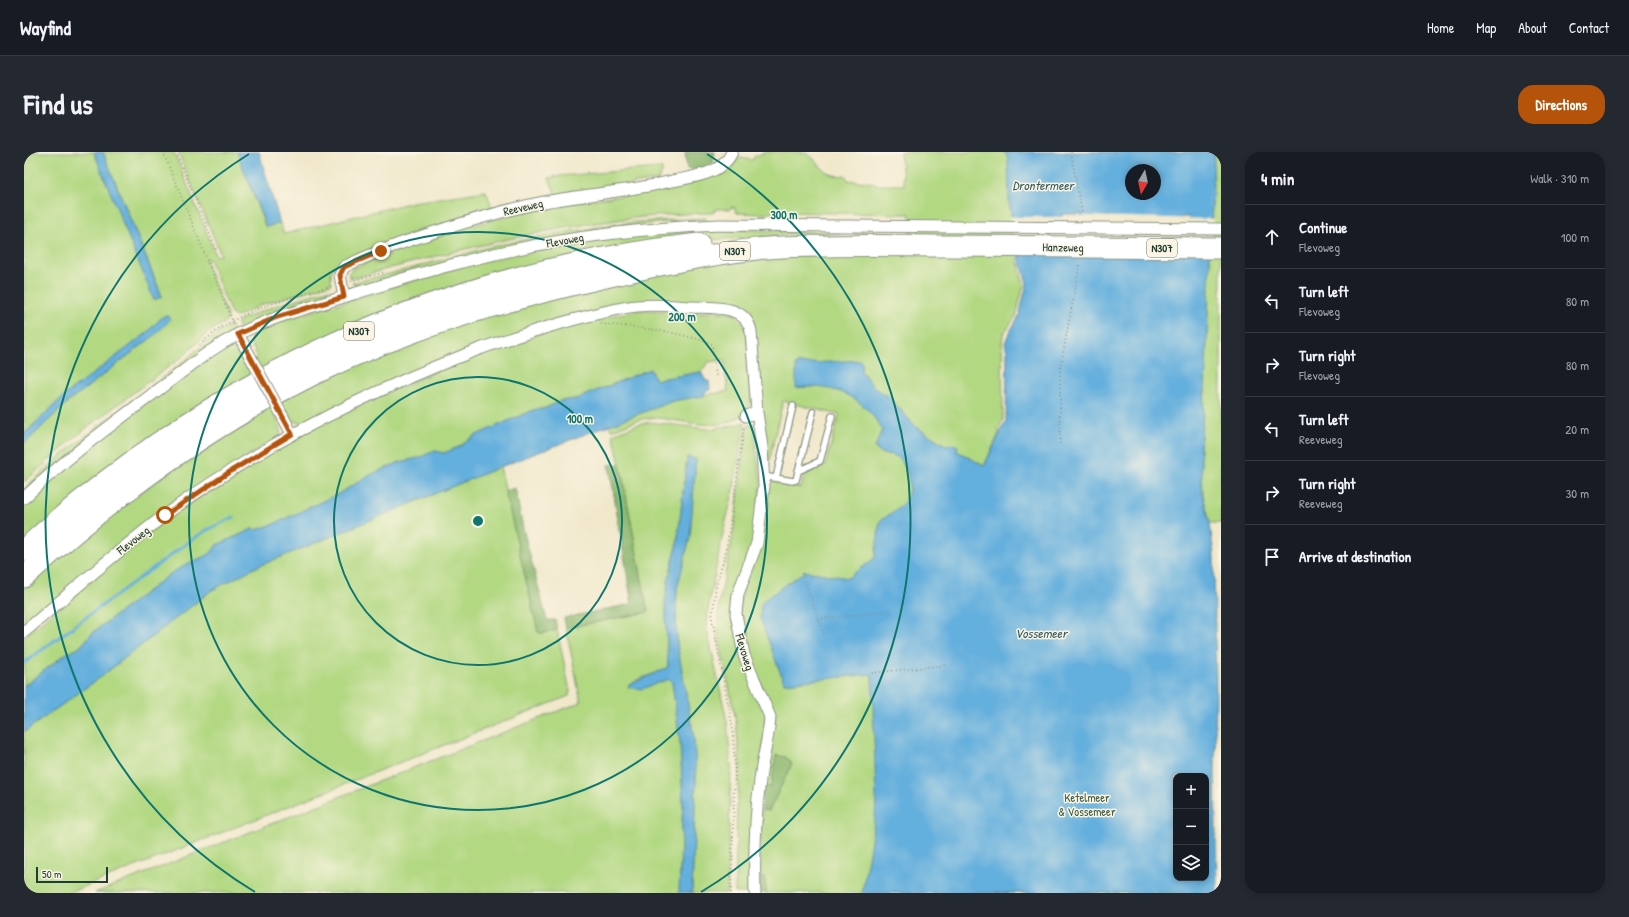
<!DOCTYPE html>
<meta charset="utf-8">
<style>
:root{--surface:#171b24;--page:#242831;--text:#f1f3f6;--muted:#9ea1a6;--line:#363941;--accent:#b45309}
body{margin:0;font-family:"Patrick Hand",sans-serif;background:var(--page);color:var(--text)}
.controls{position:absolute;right:12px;bottom:12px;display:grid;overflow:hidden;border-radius:8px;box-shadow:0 2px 6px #0003}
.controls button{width:36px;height:36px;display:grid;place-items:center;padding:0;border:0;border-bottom:1px solid var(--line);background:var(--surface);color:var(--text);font:20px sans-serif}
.compass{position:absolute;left:1101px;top:12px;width:36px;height:36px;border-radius:50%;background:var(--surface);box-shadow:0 2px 6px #0003;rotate:189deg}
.scale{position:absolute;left:12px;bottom:10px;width:72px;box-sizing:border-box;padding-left:4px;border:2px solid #1f3d34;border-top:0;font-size:11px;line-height:14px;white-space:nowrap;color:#1f3d34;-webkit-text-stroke:3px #fcf5e5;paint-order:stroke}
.stop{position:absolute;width:12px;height:12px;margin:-9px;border:3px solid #b45309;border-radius:50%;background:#fff}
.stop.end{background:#b45309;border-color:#fff;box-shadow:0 1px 4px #0008}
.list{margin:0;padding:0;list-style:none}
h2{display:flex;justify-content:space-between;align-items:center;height:52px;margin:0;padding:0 16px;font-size:17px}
h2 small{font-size:13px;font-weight:400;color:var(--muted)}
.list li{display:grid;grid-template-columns:26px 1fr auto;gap:12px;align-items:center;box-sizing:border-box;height:64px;padding:0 16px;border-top:1px solid var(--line)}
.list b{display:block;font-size:15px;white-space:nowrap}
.list p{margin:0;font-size:13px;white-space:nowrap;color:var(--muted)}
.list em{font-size:13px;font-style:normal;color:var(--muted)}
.icon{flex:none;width:22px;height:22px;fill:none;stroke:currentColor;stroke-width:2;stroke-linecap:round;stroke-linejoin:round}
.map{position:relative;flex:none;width:1197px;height:741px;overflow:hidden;border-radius:16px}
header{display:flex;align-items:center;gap:24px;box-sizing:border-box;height:56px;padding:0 20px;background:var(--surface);border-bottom:1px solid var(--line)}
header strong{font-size:19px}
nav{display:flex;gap:22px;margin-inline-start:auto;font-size:14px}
.intro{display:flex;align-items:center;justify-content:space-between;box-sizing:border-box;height:96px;padding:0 24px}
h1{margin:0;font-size:28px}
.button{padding:10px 18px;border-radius:16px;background:var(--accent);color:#fff;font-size:14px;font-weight:700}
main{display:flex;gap:24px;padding:0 24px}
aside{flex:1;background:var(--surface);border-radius:16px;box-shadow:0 2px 6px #0003}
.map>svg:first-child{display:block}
</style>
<header>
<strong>Wayfind</strong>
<nav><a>Home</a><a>Map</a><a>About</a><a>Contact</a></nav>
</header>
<div class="intro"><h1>Find us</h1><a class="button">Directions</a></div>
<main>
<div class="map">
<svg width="1197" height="741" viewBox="0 0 1197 741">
<rect width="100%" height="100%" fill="#fcf5e5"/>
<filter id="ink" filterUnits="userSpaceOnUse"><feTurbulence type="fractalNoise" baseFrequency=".025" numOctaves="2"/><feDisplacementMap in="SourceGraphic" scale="8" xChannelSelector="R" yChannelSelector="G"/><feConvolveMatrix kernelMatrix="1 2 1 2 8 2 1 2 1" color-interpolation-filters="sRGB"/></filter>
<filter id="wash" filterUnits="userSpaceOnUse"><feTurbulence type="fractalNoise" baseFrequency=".012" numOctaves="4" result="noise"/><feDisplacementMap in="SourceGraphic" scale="16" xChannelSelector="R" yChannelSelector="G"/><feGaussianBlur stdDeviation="0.9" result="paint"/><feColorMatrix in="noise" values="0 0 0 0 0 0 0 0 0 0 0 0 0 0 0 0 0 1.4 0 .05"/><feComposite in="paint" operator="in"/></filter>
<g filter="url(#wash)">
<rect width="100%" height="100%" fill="#f1e8cc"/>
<path fill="#b2d882" stroke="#688a5b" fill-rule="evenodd" d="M0 0H70L130 148 138 144 79 0H150L192 104 197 103 154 0H213L241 74 256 71 260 82 389 50 462 39 469 58 391 81 316 110 311 113 307 120V132L239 152 212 165 207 162 185 107 181 108 203 163V169L184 181 159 204 62 276 0 330V292L44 250 131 183 145 169 139 164 123 181 41 243 0 282Z
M742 0C752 0 769 0 779 0 794 4 798 28 821 23L824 28 850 31 852 33H880L876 0H998L984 9 985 50 995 106 993 108 1000 132 992 164 979 182 978 193 979 268 974 278 976 279 960 314 933 299 929 292 923 295 891 274 864 244 856 240 850 235 837 219 838 211 772 236C810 231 840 244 858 278L851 296C859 307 864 299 873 305 885 314 889 337 881 349 875 358 864 363 856 369L851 406 824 426 781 419 778 421 760 531 848 521 852 621 1166 371 1190 741H742L741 727 735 725 738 658 747 636 739 635 749 565 726 507 714 461 743 328 777 336 780 322 801 314 815 263 759 249 743 318 724 164 646 150 547 165 280 271 269 269 263 259 252 265C256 273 259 278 254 285L221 306 0 475V429L216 266 413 175 677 108 886 98V62L745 60 743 62 713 61 710 55H707V57H693L689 61C564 63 445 95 326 127L325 121 329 116C394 90 461 66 530 54 571 46 613 43 653 34L673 29 698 18 716 6 728 8 730 5ZM1152 624H1182V726H1152Z
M1190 0H1197V371H1186L1179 343 1176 295 1181 238Z
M634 16 638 17V21L634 28 532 44 525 26 535 24Z
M682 66V68L633 71 581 77 337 135 328 131 377 119 466 95 529 82 610 70Z
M715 78 867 81 777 82 659 90 478 126 0 392V351L105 263 203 194 213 195 218 201V203L223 211 233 205 230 196H228C225 186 229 181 236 175L419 120 496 101 570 88 651 79Z
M306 137 298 146 215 177 213 172 214 169 248 155Z
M614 158 705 161 713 164 722 176 727 252C708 286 663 268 632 266 617 265 602 273 588 278L585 273 649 249 704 239 700 208 684 210 677 220 630 228 626 217 552 247 536 249 522 256 507 259 450 284 435 295 420 301 411 299 394 306 376 310 348 322 316 341 250 372 232 378 228 377 193 393 186 402 163 412 149 420 68 481 55 496 43 501 0 534V485L81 416 144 366 204 325 310 264 455 201 544 173Z
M205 174H207L209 179 0 341V337L3 334C49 291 100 255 150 217 169 203 184 185 205 174Z
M626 270 684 277 706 274 721 270 709 341 699 381 685 451 683 477 703 570 707 614 703 741H668L672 626 670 586 653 491 652 465 653 437 666 385 672 307 663 305 653 394 645 424 641 450 644 516 613 528 604 535C624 539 628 530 645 527L648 530 656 591 659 649 655 741H71L557 550 542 476 624 460 596 312 589 282 612 273Z
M730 272 733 305 737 330 730 390 708 442V458L742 558 729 741H711L713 654 716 614 712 569 693 477 695 452 709 383 723 274Z
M476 315 514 480 518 481 533 478 546 539 545 544 44 741H0V580L74 527 188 438 230 416Z"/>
<path fill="#8db870" stroke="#567a52" d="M661 0H691L689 11 672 18 663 17Z
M596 312 624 460 542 476 540 466 608 452 585 313Z
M491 336 500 381 523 468H531L533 478 518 481 514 480 481 339Z
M752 603 762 605 768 612 745 659 738 658 739 635H747Z
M735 725 741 726 742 741H736Z"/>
<path fill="#64afdd" stroke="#427688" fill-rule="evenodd" d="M70 0H79L138 145 130 148Z
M213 0H235L256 71 242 75Z
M980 0H1190L1181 238 1176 295 1179 343 1186 371 1190 405 1192 532 1191 619 1193 741H838L851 665 852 648 848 522 760 531 736 466 737 453 740 448 781 419 824 426 851 406 856 369C864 363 875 358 881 349 889 337 885 313 873 305 864 299 859 307 851 295L858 278C840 244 809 231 772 236V212L836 208 838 211 837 219 850 235 856 240 864 244 891 274 923 294 929 292 934 294 933 299 960 314 982 269 983 200 981 191 984 183 995 164 1003 131 995 106 985 50 984 6ZM1107 18H1131V42H1107ZM1038 62H1058V83L1037 103ZM1079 65H1086V83L1079 101ZM1158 65H1165V102L1157 101ZM1152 624H1182V726H1152Z
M139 164H145L146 168 131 183 44 250 0 292V282L41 243 123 181Z
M626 217 631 228 677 220 682 229H685L686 238 682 239 680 244 649 249 585 273 476 315 230 416 188 438 74 527 0 580V534L43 501 55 496 68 481 149 420 163 412 186 402 193 393 229 377 232 378 250 372 316 341 348 322 376 310 394 306 411 299 420 301 435 295 450 284 507 259 522 256 536 249 552 247Z
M663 305 672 307 666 385 653 437 652 465 653 491 670 586 672 626 668 741H655L659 649 656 591 648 530 645 527 618 537 604 535 605 533 644 515 641 450 645 424 653 394Z"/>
<path fill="#f1e8cc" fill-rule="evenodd" d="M1058 64 1189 67 1188 100 1056 99V65ZM1081 66H1084V99H1081ZM1160 67H1163V100H1159Z
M986 65H1040L1039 99H992Z"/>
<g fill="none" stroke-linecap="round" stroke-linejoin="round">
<path stroke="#64afdd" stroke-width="3" d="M0 511 155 397 181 379 210 365"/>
</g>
</g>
<g filter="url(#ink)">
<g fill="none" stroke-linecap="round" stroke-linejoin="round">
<defs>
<path id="lane" d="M774 319 796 309 808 264
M739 324 769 329 772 328 789 260
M752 326 769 254"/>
<path id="street" d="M320 145 316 123 320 115C352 99 386 88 420 77 454 66 489 56 525 49 566 42 608 39 648 29 669 25 699 22 708 0
M214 182 227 206
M722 264 733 260
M259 265 268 282
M0 346C43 305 90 271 138 235 164 216 184 198 213 183 250 163 290 155 329 142 382 126 435 109 489 98 557 83 625 76 695 73L1197 77
M0 480C46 441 92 400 141 363 234 295 338 243 445 201 480 187 516 177 552 167 572 162 593 156 613 154 632 152 649 154 667 155 689 156 721 152 727 179L733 260 738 295 740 334 733 391 714 442 712 462 720 503 746 565C745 586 738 607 736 628 731 666 730 703 731 741"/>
<path id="highway" d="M0 398C190 224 418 120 675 92
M0 425C106 328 225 244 360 191 428 164 498 144 569 128 623 115 678 103 733 97 757 94 781 94 804 94 845 93 886 94 926 94 1017 95 1107 95 1197 96"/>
</defs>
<use href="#lane" stroke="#889280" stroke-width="8"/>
<use href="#street" stroke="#889280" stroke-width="13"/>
<use href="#highway" stroke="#889280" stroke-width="23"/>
<path stroke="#889280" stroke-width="1.5" stroke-dasharray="1 3" stroke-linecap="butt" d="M139 0 210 173
M152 0 193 100
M1047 0 1058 62
M327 129 362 120
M577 172C612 175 654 179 688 192L692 224
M176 193C211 158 263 147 308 134
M1036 292V217L1056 111
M778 421 801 485
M794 467 866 459
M848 521 922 513
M707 741 711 613 708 572 688 467 692 434 701 403 708 362 720 274"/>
<use href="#lane" stroke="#fff" stroke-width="5.5"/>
<use href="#street" stroke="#fff" stroke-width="11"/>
<use href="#highway" stroke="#fff" stroke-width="21"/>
<defs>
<path id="street-bridge" d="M227 206 259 265"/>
</defs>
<use href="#street-bridge" stroke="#889280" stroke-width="13" stroke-linecap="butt"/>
<use href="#street-bridge" stroke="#fff" stroke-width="11"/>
</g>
</g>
<g fill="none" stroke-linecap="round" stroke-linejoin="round" filter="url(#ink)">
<path stroke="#b45309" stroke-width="5" d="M141 363 207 319 268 282 214 182 253 165 320 145 316 123 320 115 357 99"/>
</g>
<g fill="none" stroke="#0f766e" stroke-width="2">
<circle cx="454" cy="369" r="144"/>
<circle cx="454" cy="369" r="289"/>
<path d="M231 740A433 433 0 0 1 225 2M683 2A433 433 0 0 1 677 740"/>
</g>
<g text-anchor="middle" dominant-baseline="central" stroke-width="3" stroke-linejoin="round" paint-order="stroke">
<g fill="#fcf5e5" stroke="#617469" stroke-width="1">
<rect x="1123" y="87" width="30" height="18" rx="3"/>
<rect x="696" y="90" width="30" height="18" rx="3"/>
<rect x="320" y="170" width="30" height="18" rx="3"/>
</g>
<g font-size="11" font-weight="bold" fill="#1f3d34">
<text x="1138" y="96">N307</text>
<text x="711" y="99">N307</text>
<text x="335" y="179">N307</text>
</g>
<g font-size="12" fill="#1f3d34" stroke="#fcf5e5">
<text transform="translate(499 55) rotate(-13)">Reeveweg</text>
<text transform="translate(541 88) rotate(-10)">Flevoweg</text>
<text transform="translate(1039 95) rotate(1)">Hanzeweg</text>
<text transform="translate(109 388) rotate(-38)">Flevoweg</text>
<text transform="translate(721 500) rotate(73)">Flevoweg</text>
</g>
<g font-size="12" fill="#3c5c44" stroke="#fcf5e5">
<text x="1063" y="645">Ketelmeer<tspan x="1063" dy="14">&amp; Vossemeer</tspan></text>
</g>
<g font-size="13" font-style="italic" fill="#305a5e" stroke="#fcf5e5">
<text x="1019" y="33">Drontermeer</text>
<text x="1017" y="481">Vossemeer</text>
</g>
</g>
<circle cx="454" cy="369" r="6" fill="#0f766e" stroke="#fcf5e5" stroke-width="2"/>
<g font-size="12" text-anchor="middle" font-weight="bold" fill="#0f766e" stroke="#fcf5e5" stroke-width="3" stroke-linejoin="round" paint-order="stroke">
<text x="760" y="67">300 m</text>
<text x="658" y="169">200 m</text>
<text x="556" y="271">100 m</text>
</g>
</svg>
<div class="controls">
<button>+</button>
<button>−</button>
<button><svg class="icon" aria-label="layers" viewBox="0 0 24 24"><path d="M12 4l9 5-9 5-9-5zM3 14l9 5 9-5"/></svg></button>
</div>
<svg class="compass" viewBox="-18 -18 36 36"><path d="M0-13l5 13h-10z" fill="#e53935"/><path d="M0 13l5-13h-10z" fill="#9ea1a6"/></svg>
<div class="scale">50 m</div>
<div class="stop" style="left:141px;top:363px"></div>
<div class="stop end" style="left:357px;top:99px"></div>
</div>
<aside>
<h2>4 min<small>Walk · 310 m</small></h2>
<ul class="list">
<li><svg class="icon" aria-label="ahead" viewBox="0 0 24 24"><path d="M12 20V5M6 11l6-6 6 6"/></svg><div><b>Continue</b><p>Flevoweg</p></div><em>100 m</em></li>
<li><svg class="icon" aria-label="left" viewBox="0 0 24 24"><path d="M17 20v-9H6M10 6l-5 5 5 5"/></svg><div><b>Turn left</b><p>Flevoweg</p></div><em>80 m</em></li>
<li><svg class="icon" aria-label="right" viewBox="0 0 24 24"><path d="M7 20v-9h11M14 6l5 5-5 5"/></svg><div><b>Turn right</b><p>Flevoweg</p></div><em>80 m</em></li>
<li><svg class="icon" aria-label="left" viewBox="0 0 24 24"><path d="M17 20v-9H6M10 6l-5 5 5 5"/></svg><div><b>Turn left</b><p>Reeveweg</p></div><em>20 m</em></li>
<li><svg class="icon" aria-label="right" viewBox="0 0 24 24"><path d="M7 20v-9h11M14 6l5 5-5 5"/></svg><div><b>Turn right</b><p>Reeveweg</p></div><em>30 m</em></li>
<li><svg class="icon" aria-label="arrive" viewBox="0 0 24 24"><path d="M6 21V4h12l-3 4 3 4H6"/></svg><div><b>Arrive at destination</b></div></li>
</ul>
</aside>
</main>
